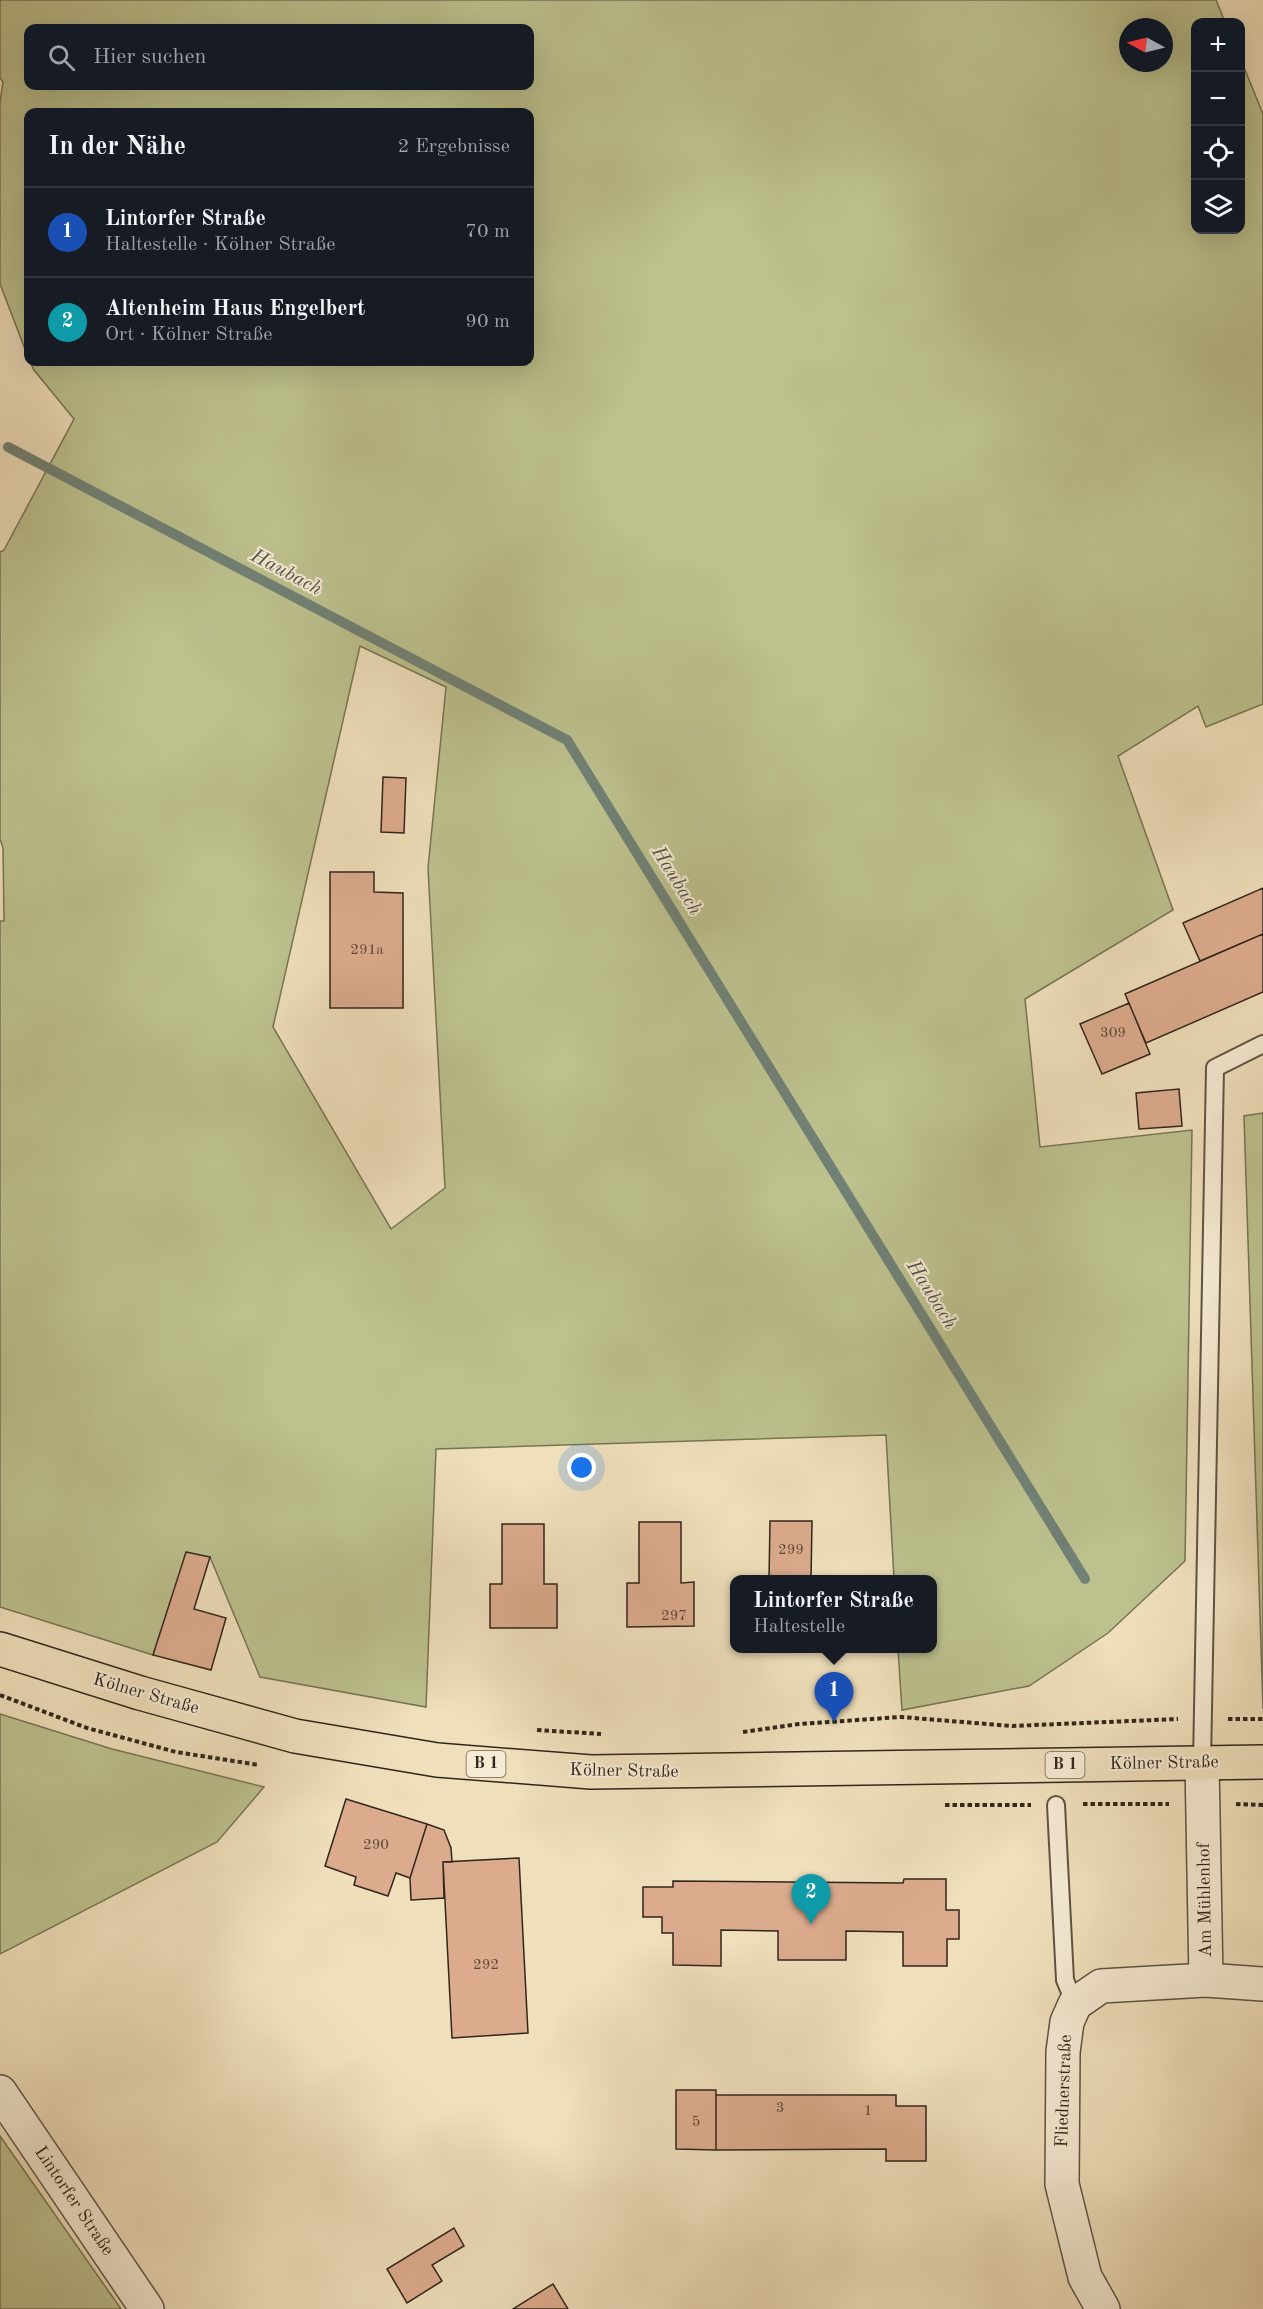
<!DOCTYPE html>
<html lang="de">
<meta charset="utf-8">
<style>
:root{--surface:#171b24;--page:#242831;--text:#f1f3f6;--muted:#9ea1a6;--line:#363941;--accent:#c59692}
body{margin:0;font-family:"Old Standard TT",serif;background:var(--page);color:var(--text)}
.controls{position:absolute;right:18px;top:18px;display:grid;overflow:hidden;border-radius:12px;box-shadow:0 6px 24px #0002}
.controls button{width:54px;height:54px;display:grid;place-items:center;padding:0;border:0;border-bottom:2px solid var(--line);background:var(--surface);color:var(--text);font:30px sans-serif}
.compass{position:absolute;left:1119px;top:18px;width:54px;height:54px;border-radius:50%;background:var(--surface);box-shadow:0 6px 24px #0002;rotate:277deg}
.you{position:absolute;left:582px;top:1468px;width:21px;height:21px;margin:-15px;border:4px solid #fff;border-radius:50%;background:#1a73e8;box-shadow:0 0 0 9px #1a73e833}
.badge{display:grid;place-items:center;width:39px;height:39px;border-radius:50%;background:var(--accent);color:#fff;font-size:20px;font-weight:700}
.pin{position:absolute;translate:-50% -50px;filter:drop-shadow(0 2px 3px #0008)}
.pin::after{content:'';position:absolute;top:32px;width:21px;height:18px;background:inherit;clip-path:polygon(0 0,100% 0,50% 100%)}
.popup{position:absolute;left:730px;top:1575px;width:207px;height:78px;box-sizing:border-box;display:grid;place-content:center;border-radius:12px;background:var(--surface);filter:drop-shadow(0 2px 4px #0005);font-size:20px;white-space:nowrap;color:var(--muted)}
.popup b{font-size:22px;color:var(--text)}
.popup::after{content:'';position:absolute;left:50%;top:100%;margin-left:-12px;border:12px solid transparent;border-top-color:var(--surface)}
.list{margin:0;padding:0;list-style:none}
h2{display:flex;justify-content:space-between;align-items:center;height:78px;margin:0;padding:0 24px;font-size:26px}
h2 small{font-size:20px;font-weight:400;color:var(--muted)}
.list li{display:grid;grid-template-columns:39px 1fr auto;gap:18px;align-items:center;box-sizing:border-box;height:90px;padding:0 24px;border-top:2px solid var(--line)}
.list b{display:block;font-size:22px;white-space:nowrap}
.list p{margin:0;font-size:20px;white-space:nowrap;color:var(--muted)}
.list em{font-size:20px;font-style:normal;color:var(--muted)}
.icon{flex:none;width:33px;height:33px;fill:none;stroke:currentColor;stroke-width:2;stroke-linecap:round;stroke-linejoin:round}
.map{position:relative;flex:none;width:1263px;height:2309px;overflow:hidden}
.search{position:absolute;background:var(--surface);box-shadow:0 6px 24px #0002;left:24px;top:24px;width:510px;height:66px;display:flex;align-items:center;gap:15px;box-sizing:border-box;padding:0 21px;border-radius:12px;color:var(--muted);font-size:22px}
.panel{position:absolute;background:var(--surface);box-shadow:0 6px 24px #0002;left:24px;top:108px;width:510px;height:258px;border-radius:12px}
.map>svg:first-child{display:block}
</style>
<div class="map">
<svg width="1263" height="2309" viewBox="0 0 1263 2309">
<rect width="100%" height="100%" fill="#efdfbb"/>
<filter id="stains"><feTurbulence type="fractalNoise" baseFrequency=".00333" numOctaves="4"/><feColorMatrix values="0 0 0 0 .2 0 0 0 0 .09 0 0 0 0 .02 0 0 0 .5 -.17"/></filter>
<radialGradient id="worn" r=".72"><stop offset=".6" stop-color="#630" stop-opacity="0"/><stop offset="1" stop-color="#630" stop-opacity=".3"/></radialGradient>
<path fill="#bcc18e" stroke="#767455" stroke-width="1.5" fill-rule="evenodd" d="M0 0H1216L1225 22H1196V230H1240L1241 60 1263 114V704L1206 727 1198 706 1118 756 1173 910 1025 999 1040 1147 1192 1130 1185 1561 1108 1633 1029 1686 902 1710 898 1649 933 1648V1580L894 1579 886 1435 436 1449 426 1707 260 1677 210 1557 187 1553 153 1655 0 1607V921H4L3 848 0 839V552L4 550 74 419 34 370 30 362H530V112H28V357L0 284V103L3 82 0 78ZM1128 27H1164V63H1128ZM28 28H530V86H28ZM360 646 446 687 428 868 445 1188 391 1229 273 1027Z
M1263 1113V1709L1244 1116Z
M0 1714 112 1749 264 1787 217 1842 0 1954Z
M0 2136 121 2309H0Z"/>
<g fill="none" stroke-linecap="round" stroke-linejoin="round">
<path stroke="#708175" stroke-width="10" d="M8 447 567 740 1085 1579"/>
</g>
<path fill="#dcab8d" stroke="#30261c" stroke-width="1.5" d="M383 777 406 778 404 833 381 832Z
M330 872H374V892L403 893V1008H330Z
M1263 888V934L1200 961 1183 923Z
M1263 934V992L1146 1043 1125 994Z
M1129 1003 1150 1054 1102 1074 1080 1024Z
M1179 1089 1182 1126 1139 1129 1136 1093Z
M770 1521H812L811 1580H769Z
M639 1522H681V1583L694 1582V1626L627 1627V1583H639Z
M502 1524H544V1584H557V1628H490V1584H502Z
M186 1552 210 1557 194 1609 226 1618 211 1670 153 1655Z
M346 1799 427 1824 410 1878 396 1873 388 1896 354 1885 356 1877 325 1866Z
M427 1824 444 1830 451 1848 452 1862H443L444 1898 411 1900 410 1878Z
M519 1858 528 2033 452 2038 443 1862Z
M904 1879H946V1910H959V1939H947V1966H903V1932L846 1931V1960H778V1931L721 1930V1966L673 1965V1933H662V1917H643V1887H673V1881L903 1883Z
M676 2090H716V2150L676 2149Z
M716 2095H896V2106H926V2161H886V2149L716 2150Z
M454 2228 464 2246 432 2265 442 2281 407 2303 387 2269Z
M553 2284 568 2309H513Z"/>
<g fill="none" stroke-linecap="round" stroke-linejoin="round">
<defs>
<path id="service" d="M1202 1763 1215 1068 1263 1044
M1056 1805 1065 1980 1075 2004"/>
<path id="minor" d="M1202 1763 1206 1980 1263 1984
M0 2092 147 2309
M1103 2309 1085 2277 1062 2184 1063 2052 1067 2022 1075 2004 1101 1986 1206 1980"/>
<path id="primary" d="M0 1649 140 1693 295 1736 437 1760 591 1772 1263 1762"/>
</defs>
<use href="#service" stroke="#605444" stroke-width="20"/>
<use href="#minor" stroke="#605444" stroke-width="36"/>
<use href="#primary" stroke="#30261c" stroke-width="36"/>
<path stroke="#30261c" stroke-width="4" stroke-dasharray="4.5 3" stroke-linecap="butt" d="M0 1695 87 1728 176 1752 259 1765
M1228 1719H1263
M537 1730 601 1734
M743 1732 799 1724 901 1717 1012 1726 1178 1719
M1083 1804H1169
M1236 1804 1263 1805
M945 1805H1031"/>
<use href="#service" stroke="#f5ead3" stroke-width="16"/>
<use href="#minor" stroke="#f5ead3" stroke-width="33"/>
<use href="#primary" stroke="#efdfbb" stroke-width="33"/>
</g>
<g text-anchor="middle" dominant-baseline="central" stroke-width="4.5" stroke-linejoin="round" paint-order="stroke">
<g font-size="15" fill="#5b4738">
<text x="367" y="950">291a</text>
<text x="1113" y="1033">309</text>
<text x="791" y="1550">299</text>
<text x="674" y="1616">297</text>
<text x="376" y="1845">290</text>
<text x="486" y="1965">292</text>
<text x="780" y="2108">3</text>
<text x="868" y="2111">1</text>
<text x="696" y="2122">5</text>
</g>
<g fill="#f5ead3" stroke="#6b6153" stroke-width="1.5">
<rect x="466.5" y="1751" width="39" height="26" rx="4.5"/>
<rect x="1045.5" y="1752" width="39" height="26" rx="4.5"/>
</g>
<g font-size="16" font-weight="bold" fill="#30261c">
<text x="486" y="1764">B 1</text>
<text x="1065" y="1765">B 1</text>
</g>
<g font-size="18" fill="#30261c" stroke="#f5ead3">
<text transform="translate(146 1694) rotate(16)">Kölner Straße</text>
<text transform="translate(1164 1763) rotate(-1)">Kölner Straße</text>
<text transform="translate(624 1771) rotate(1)">Kölner Straße</text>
<text transform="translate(1205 1900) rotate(-91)">Am Mühlenhof</text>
<text transform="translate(1064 2091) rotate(-88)">Fliednerstraße</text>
<text transform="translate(74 2201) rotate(56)">Lintorfer Straße</text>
</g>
<g font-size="20" font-style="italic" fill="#505348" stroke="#f5ead3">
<text transform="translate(286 573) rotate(28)">Haubach</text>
<text transform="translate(676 881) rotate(58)">Haubach</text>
<text transform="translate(931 1295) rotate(58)">Haubach</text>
</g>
</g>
<rect width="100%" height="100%" filter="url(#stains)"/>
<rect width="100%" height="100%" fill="url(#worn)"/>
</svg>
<div class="controls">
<button>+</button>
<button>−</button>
<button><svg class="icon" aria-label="locate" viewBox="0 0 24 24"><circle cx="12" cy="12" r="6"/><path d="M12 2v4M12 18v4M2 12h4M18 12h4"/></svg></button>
<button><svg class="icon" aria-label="layers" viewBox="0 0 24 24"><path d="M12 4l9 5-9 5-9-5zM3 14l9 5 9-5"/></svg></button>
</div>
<svg class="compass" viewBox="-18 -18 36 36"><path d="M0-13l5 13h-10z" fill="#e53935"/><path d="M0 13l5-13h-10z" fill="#9ea1a6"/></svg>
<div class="you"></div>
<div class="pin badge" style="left:834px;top:1722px;background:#1a4fb4">1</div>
<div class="popup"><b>Lintorfer Straße</b>Haltestelle</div>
<div class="pin badge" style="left:811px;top:1924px;background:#0f9aa8">2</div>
<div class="search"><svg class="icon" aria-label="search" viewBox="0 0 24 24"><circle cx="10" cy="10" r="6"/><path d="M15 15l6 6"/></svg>Hier suchen</div>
<section class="panel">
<h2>In der Nähe<small>2 Ergebnisse</small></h2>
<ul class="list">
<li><span class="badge" style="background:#1a4fb4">1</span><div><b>Lintorfer Straße</b><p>Haltestelle · Kölner Straße</p></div><em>70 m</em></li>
<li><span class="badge" style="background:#0f9aa8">2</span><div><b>Altenheim Haus Engelbert</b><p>Ort · Kölner Straße</p></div><em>90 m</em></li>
</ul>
</section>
</div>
